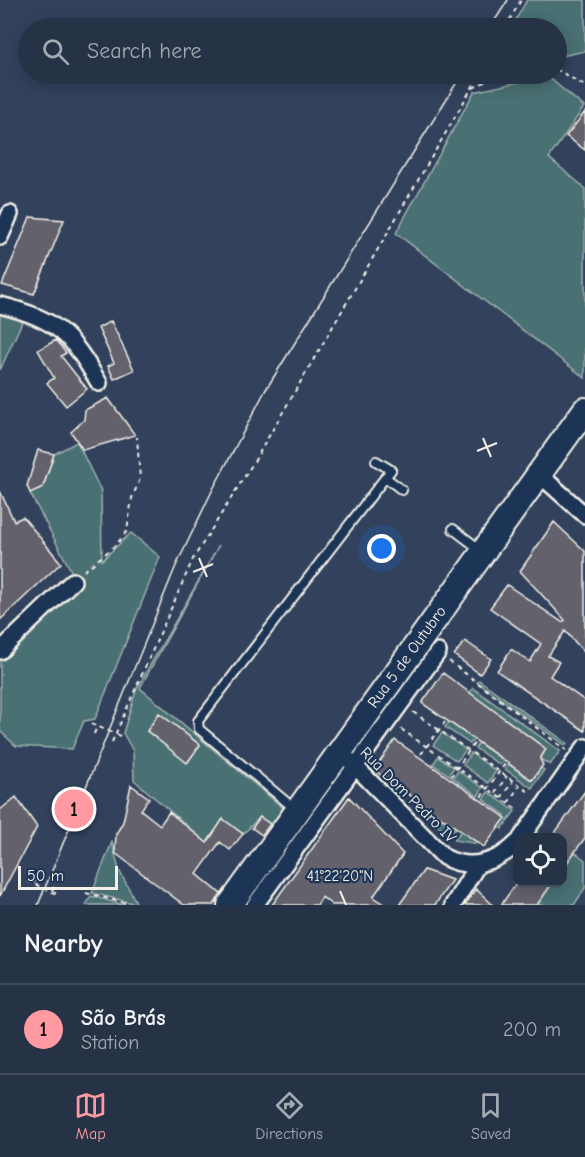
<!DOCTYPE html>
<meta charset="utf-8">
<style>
:root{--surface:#263246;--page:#323e51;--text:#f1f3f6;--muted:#a4aab3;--line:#424d5f;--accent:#ff9aa2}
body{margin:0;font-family:"Comic Neue",sans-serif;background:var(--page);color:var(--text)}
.controls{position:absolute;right:18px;bottom:18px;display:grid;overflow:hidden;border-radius:12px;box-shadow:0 3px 15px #0003}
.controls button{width:54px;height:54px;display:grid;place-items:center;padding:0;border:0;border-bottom:2px solid var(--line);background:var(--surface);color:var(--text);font:30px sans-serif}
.scale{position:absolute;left:18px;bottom:15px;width:100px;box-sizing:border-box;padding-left:6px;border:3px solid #f4f1e8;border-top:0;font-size:16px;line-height:21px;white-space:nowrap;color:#f4f1e8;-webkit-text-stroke:4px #1d3557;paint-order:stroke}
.you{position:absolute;left:382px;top:549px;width:21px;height:21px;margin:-15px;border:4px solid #fff;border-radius:50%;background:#1a73e8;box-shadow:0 0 0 9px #1a73e833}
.badge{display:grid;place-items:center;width:39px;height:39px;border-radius:50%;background:var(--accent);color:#111;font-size:20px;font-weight:700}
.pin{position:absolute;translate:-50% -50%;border:3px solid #fff;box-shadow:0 2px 6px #0006}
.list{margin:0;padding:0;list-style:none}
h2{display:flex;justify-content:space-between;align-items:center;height:78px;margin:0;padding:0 24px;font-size:26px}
h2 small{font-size:20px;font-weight:400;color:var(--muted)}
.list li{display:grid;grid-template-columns:39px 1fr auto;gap:18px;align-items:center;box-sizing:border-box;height:90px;padding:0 24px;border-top:2px solid var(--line)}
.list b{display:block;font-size:22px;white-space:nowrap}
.list p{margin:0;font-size:20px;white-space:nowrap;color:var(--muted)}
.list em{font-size:20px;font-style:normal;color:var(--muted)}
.icon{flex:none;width:33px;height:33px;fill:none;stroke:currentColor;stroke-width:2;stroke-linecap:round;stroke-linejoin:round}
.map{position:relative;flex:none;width:585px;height:905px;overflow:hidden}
.search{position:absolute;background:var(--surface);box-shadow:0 3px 15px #0003;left:18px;right:18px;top:18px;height:66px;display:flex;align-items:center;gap:15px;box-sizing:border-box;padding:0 21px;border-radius:33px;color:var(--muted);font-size:22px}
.sheet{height:168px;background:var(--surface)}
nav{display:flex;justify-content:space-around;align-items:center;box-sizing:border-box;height:84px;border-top:2px solid var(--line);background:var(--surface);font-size:16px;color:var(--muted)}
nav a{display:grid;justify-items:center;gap:3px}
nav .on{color:var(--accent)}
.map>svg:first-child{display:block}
</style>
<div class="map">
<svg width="585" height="905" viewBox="0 0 585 905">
<rect width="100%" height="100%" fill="#32425d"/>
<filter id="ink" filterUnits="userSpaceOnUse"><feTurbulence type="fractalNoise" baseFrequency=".0167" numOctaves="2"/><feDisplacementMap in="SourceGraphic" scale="12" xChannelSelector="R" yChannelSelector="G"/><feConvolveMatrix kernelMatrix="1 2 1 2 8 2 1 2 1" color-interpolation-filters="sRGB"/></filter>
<g filter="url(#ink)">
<path fill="#486f73" stroke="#9eb0ae" stroke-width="1.5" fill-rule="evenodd" d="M527 0H585V51L557 57 556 28H511Z
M547 76 584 107 549 158 585 188V378L396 233 474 92Z
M0 314 23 320 0 370Z
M77 442 101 491 102 560 131 533 160 557 95 719 84 721 72 749 16 746 0 731V660L78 584 30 493 43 487 54 454Z
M219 545 140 688 283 808 272 825 260 817 243 834 223 819 207 843 134 780 133 751 123 733 137 688ZM159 713 200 745 188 762 147 731Z
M479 680 567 743 565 745 477 682Z
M473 688 560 751 550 765 540 759 546 749 469 695Z
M449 722 474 739 470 744 445 727Z
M442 733 466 750 457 761 433 745Z
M479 743 504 760 500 765 475 748Z
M471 753 496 771 488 783 463 765Z
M438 757 454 767 449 775 433 764Z
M508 764 532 781 541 768 544 770 532 788 505 769Z
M458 771 483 788 478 796 453 778Z
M488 792 515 811 502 829 498 826 505 815 483 799Z
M431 812 455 829 449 837 428 815Z
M461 831 479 844 454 840Z
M112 842 119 870 137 904 92 893Z
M575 852 585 860V888L574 905H537L553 883 562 882 563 869Z
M91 896 125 905H86Z"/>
<path fill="#63626c" stroke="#f4f1e8" stroke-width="1.5" d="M585 112V150L566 136Z
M30 217 64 220 34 294 2 285Z
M111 321 134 370 114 379 108 366 114 363 98 328Z
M56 340 66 353 61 356 87 389 66 406 47 383 54 378 38 350Z
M108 398 135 435 83 450 71 432 84 420 85 410Z
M38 450 54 454 43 487 30 493 27 486Z
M0 491 14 521 23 517 61 563 0 620Z
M554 522 585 551V653L565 631 548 656 559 662 550 676 585 701V731L497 671 511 649 530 662 541 644 490 608 507 585 562 622 565 620 520 571Z
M465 641 491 659 480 674 454 655Z
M443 673 546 749 540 759 543 765 532 780 422 703Z
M159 713 200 745 187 763 147 731Z
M395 740 506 818 484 847 374 770Z
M131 785 149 798 141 810 160 825 169 812 207 843 223 819 243 834 230 850 220 842 197 874 221 894 214 905H184L115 853 116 834 123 822Z
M585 791V838L562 869V837H552Z
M67 796 88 804 80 824 58 817Z
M16 797 37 827 0 896V810Z
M349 797 403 854 373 897 385 905H332L322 897 317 905H272Z
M260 817 270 824 262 835 252 828Z
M424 870 452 880 435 905H399Z
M517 882H553L537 905H501Z
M476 889 493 905H465Z"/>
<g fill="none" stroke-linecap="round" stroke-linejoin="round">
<defs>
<path id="service" d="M385 477 402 490
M453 529 482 551
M296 810 199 729 198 721 391 470 376 461"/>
<path id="minor" d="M0 237 10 214
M0 305C58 320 70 333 99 383
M539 474 585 515
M0 651 73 581
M349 760 444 857C469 871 498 863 518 842
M521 838 585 747
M255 905 438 652
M453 905 478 864"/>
<path id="primary" d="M230 905 585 410"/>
</defs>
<use href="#service" stroke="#f4f1e8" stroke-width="12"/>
<use href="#minor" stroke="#f4f1e8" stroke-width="20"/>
<use href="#primary" stroke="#f4f1e8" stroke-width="28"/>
<path stroke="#f4f1e8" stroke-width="2" stroke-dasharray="4.5 4.5" stroke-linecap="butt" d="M505 28 521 0
M556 69 585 86
M480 75 489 80
M473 88 489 80 530 74
M84 571 116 545 127 531 132 498 140 479 137 437
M449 661 566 750
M413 712 529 792
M91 724 121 736
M401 729 518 810
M94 734 97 726
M112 742 193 559 255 460 480 74
M421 754 445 722
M451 777 475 742
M495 793 507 776
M481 797 505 764
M501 798 513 781
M508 803 520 785
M27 881 57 894
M34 883 36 876
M52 891 55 884
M86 893 133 905"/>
<use href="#service" stroke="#1d3557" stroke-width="8"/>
<use href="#minor" stroke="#1d3557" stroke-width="15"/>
<use href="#primary" stroke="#1d3557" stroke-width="24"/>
<path stroke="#f4f1e8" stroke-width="1.5" d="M490 28 508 0
M38 905 175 568 212 491 265 391 462 74"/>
</g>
</g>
<path fill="none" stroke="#f4f1e8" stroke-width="2" d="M483 438 491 457M477 451 497 443M199 558 207 577M193 572 213 564M340 891 346 905"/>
<g text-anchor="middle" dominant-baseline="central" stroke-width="4.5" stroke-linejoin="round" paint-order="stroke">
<g font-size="16" fill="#f4f1e8" stroke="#1d3557">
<text transform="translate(407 657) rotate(-54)">Rua 5 de Outubro</text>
<text transform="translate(408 795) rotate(45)">Rua Dom Pedro IV</text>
</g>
</g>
<g font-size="15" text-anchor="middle" fill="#f4f1e8" stroke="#1d3557" stroke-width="4.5" stroke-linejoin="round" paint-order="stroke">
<text x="340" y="881">41°22'20"N</text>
</g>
</svg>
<div class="controls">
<button><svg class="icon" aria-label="locate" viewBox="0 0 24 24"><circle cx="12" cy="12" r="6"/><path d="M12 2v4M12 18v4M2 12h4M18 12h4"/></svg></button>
</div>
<div class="scale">50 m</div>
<div class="you"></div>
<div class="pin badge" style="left:74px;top:809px">1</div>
<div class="search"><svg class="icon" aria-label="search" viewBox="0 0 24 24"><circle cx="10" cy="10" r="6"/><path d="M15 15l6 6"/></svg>Search here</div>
</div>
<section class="sheet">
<h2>Nearby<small></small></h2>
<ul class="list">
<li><span class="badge">1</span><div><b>São Brás</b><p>Station</p></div><em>200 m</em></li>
</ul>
</section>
<nav>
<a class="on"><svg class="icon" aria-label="map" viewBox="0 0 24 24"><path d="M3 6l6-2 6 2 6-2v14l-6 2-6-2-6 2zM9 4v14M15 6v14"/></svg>Map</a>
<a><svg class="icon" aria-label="directions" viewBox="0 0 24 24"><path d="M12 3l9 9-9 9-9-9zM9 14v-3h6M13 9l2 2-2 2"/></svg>Directions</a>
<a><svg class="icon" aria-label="saved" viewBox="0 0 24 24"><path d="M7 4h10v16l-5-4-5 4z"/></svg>Saved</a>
</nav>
